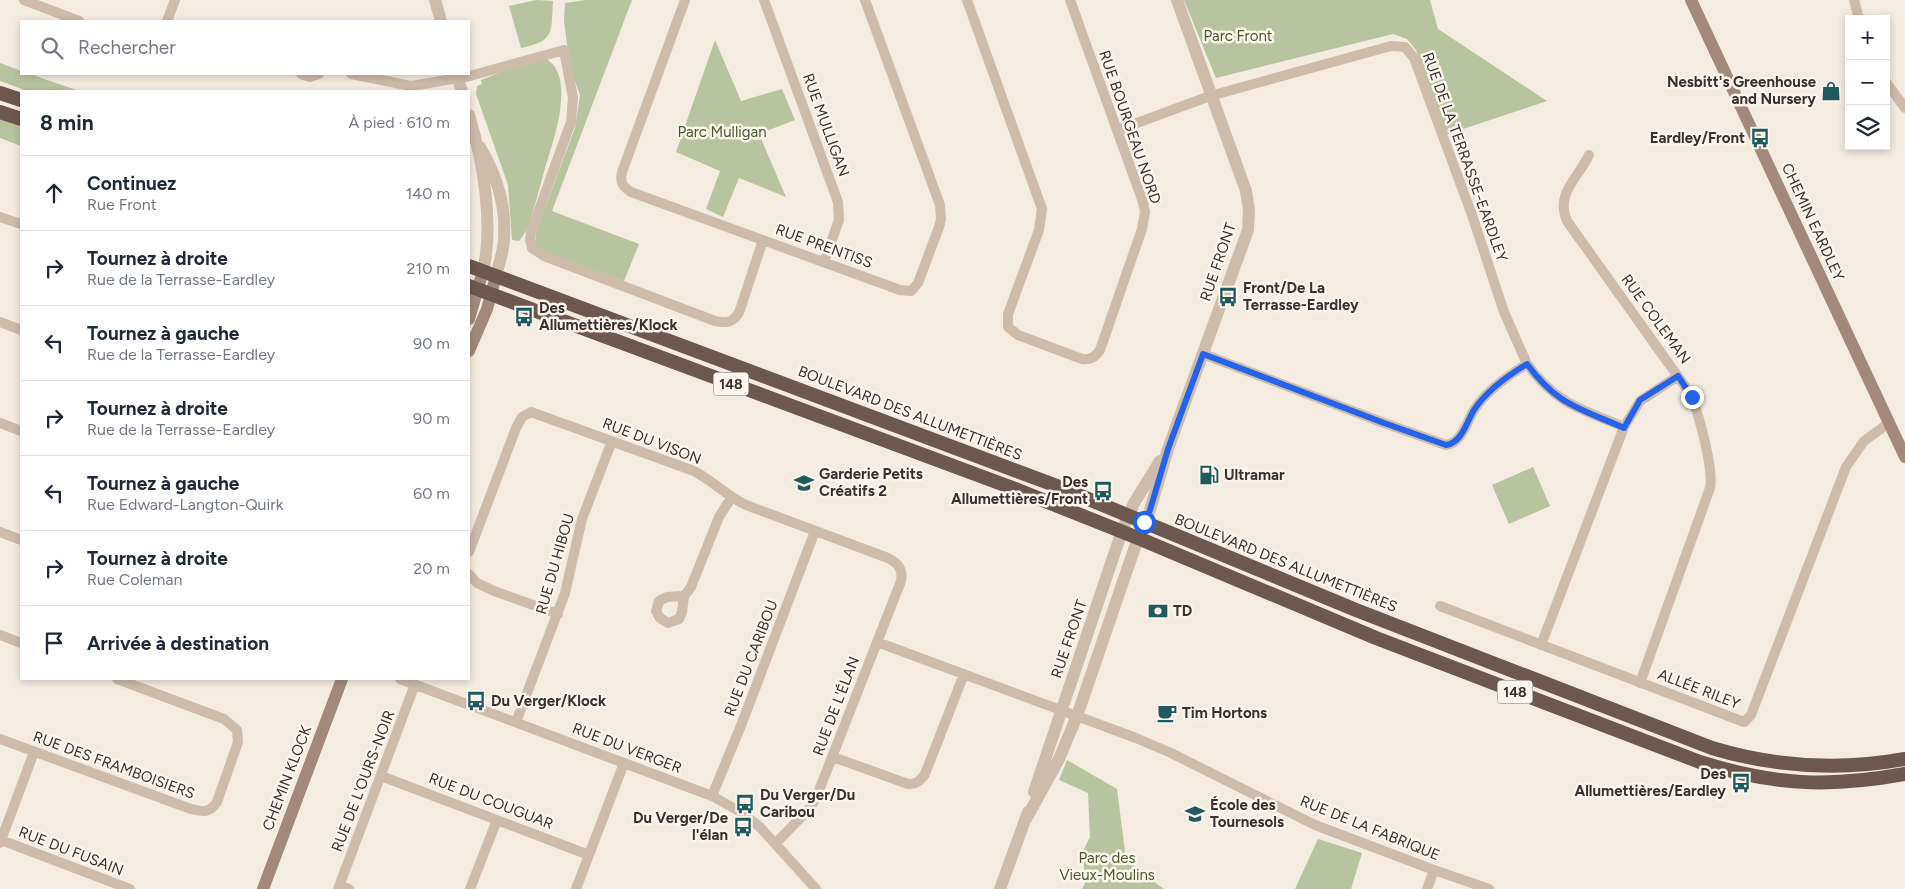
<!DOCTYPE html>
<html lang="fr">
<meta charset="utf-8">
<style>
:root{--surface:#fff;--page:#f2f2f3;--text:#1f2937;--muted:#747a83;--line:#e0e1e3}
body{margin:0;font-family:Figtree,sans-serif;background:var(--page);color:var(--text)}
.controls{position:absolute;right:15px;top:15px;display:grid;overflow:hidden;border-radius:0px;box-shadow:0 2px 8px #0003}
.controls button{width:45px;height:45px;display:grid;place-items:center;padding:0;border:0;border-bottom:1px solid var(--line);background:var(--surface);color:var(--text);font:25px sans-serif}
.stop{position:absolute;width:15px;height:15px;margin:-11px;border:4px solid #2563eb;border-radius:50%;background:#fff}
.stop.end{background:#2563eb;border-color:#fff;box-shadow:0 1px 5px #0008}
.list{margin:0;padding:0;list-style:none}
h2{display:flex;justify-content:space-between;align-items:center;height:65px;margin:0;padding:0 20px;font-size:21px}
h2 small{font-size:16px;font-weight:400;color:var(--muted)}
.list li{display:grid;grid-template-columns:32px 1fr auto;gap:15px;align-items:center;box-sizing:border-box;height:75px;padding:0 20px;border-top:1px solid var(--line)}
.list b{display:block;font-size:19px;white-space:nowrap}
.list p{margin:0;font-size:16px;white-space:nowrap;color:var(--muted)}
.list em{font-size:16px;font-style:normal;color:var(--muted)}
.icon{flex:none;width:28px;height:28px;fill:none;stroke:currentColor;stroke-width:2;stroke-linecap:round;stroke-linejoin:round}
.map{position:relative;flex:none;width:1905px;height:889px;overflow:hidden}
.search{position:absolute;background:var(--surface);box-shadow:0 2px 8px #0003;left:20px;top:20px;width:450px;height:55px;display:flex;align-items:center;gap:12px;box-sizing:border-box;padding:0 18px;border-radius:0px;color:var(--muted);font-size:19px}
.panel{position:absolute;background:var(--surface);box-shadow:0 2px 8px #0003;left:20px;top:90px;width:450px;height:590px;border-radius:0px}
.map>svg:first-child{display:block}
</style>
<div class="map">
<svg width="1905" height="889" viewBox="0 0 1905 889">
<rect width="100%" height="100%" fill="#f4ebe1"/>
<path fill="#b8c4a0" d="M536 0 553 1C551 33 555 41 521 48L509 6Z
M586 0H632L552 211 639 244 624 281 543 252 535 244 536 232 575 128 580 95 570 68 564 21 565 3Z
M1184 0H1430L1438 29 1547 101 1445 135 1416 50 1407 39 1393 34 1216 78Z
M715 40 741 101 782 89 795 120 759 134 786 197 739 178 723 217 706 209 720 171 676 152Z
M542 57C579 71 553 142 545 168 540 188 534 208 528 228L519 241 512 240 508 185 476 94 477 86 482 84 481 80 536 58Z
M0 63 21 71V74H30L79 91H27L0 81Z
M0 119 21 127V146L0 138Z
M1533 467 1550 506 1509 524 1492 485Z
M1067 760 1117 789 1125 852 1137 870 1164 889H1082L1085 883 1083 851 1090 837 1088 793 1059 780Z
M1318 839 1362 853 1351 889H1295Z"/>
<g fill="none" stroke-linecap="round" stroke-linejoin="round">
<path stroke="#cdbbac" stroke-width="10" d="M24 0 79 21
M685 0 622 172C620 182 622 186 631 192L900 290 911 291 918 283 939 227 941 219 940 205 865 0
M764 0 838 202 839 220 824 262
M967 0 1042 209 1039 230 1008 314V327L1018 335 1082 359C1091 360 1095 357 1100 350L1142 229 1145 212 1143 202 1070 0
M1854 0 1859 19
M167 21 175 0
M301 74 310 77 319 74
M351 74 411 86 470 76 564 50 573 98 571 122 531 232 530 240 532 248 544 256 715 321C727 324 735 322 740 310L763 240
M1886 82 1905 108
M1118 130 1210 96 1391 46 1405 47 1414 58 1472 215 1504 312 1527 364C1507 376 1487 390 1474 410 1467 421 1462 443 1446 445L1384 423 1203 354
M1589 155C1578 178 1555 194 1567 221L1689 392C1698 409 1714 470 1710 488L1640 683
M0 217 21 224
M0 322 21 330
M1527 364C1556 404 1581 409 1624 427
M0 423 21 431
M0 532 21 540
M469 552 516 428 522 417 531 412 694 471C713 481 727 496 746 505L888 558C898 563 903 569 901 581L816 798 809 809 776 843
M469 574 477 583 494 591 558 614
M684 596 682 612 679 619 668 623 660 618 656 611 659 601 667 597 684 596 691 587 719 517 731 498
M1440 606 1744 722 1751 715 1846 467 1864 441 1889 423
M0 635 21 643
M877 642 1136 738 1171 753 1315 825 1434 870 1489 889
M1541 645 1624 427 1640 401 1678 376
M400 679 712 796 739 811 760 827 816 889
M516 722 565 593 582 519 612 441
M0 739 191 809C203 812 210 813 217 802L238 742 237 730 224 719 117 679
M833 757 908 784C917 784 920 781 925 774L964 674
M381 776 589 855
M712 796 742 723 815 531
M1 840 130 889
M0 843 34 752
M340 886 349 889
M338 889 415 684
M470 889 497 820
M576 889 624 763
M1427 889 1434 870"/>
<path stroke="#cdbbac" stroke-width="12" d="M435 0 441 21
M456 74 462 91
M469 115C483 161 494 224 483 271
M480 147C496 174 506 206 504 237 504 251 499 263 496 276
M1034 792 1122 531 1134 503 1160 461
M1026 819 1059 759 1077 716 1138 538 1150 510 1168 449 1248 230 1249 210 1246 191 1177 0
M1000 889 1028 812"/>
<path stroke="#a18a7d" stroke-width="12" d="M1691 0 1905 457
M469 319 483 271
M469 351 487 309 496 276
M263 889 342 679"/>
<path stroke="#6c584f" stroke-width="14" d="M0 93 21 100
M0 112 21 119
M469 266 1057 486 1356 610 1712 748C1775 767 1839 771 1905 759
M469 286 1010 487 1138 538 1376 638 1700 762C1773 785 1829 788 1905 774"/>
</g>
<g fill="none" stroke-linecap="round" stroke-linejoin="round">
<path stroke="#2563eb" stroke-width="6" d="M1144 522 1150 510 1168 449 1203 354 1384 423 1446 445C1462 443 1467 421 1474 410 1487 390 1507 376 1527 364 1558 406 1579 408 1624 428L1640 400 1678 376 1692 397"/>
</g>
<defs>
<symbol id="shop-bare" viewBox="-9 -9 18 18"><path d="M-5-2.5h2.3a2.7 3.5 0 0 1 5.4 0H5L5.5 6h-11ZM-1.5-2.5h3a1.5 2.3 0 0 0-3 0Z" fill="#1f5a5e" stroke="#fbf5ee" stroke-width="2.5" paint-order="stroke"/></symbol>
<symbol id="bus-bare" viewBox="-9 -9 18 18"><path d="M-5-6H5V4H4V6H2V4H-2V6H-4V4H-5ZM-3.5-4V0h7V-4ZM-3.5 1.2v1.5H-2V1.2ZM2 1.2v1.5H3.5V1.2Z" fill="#1f5a5e" stroke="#fbf5ee" stroke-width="2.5" paint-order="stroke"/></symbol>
<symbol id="fuel-bare" viewBox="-9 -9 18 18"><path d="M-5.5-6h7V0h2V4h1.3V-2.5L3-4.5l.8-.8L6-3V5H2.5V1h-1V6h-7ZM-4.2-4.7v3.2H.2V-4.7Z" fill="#1f5a5e" stroke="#fbf5ee" stroke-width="2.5" paint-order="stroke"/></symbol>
<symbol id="school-bare" viewBox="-9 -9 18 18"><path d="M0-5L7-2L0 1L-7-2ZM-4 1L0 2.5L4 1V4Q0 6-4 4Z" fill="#1f5a5e" stroke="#fbf5ee" stroke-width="2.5" paint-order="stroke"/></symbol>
<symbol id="bank-bare" viewBox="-9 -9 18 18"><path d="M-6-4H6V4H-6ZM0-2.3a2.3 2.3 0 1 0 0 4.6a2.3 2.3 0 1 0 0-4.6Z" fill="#1f5a5e" stroke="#fbf5ee" stroke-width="2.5" paint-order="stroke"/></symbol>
<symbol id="cafe-bare" viewBox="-9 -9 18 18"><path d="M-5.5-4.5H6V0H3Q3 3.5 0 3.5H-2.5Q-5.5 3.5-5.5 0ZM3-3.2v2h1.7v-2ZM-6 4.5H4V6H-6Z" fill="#1f5a5e" stroke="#fbf5ee" stroke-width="2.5" paint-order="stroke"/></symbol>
</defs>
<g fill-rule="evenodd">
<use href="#shop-bare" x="1817" y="77" width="28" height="28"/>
<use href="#bus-bare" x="1746" y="124" width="28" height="28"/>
<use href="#bus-bare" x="1214" y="283" width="28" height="28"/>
<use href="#bus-bare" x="510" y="303" width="28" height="28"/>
<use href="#fuel-bare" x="1195" y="461" width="28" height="28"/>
<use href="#school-bare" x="790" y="469" width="28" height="28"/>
<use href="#bus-bare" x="1089" y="477" width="28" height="28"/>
<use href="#bank-bare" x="1144" y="597" width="28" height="28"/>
<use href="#bus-bare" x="462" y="687" width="28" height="28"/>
<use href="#cafe-bare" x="1153" y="699" width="28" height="28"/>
<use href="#bus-bare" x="1727" y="769" width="28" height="28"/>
<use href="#bus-bare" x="731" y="790" width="28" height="28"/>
<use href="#school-bare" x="1181" y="800" width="28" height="28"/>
<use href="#bus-bare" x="729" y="813" width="28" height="28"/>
</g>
<g text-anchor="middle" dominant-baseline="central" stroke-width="5" stroke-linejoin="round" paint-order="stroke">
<g fill="#fbf5ee" stroke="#756b66" stroke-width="1">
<rect x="713.5" y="372.5" width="35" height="23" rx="4"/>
<rect x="1497.5" y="680.5" width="35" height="23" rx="4"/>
</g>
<g font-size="14" font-weight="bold" fill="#3b302b">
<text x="731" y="384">148</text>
<text x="1515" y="692">148</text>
</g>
<g font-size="15" fill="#4a5a2e" stroke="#fbf5ee">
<text x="1238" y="36">Parc Front</text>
<text x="722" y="132">Parc Mulligan</text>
<text x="1107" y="858">Parc des<tspan x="1107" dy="17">Vieux-Moulins</tspan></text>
</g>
<g font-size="15" font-weight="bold" fill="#3b302b" stroke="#fbf5ee" text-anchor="start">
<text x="1816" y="82" text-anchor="end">Nesbitt's Greenhouse<tspan x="1816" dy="17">and Nursery</tspan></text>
<text x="1745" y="138" text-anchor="end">Eardley/Front</text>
<text x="1243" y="288">Front/De La<tspan x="1243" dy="17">Terrasse-Eardley</tspan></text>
<text x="539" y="308">Des<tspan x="539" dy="17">Allumettières/Klock</tspan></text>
<text x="819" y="474">Garderie Petits<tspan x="819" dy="17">Créatifs 2</tspan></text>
<text x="1224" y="475">Ultramar</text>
<text x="1088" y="482" text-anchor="end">Des<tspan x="1088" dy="17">Allumettières/Front</tspan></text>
<text x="1173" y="611">TD</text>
<text x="491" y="701">Du Verger/Klock</text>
<text x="1182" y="713">Tim Hortons</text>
<text x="1726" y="774" text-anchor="end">Des<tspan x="1726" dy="17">Allumettières/Eardley</tspan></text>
<text x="760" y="795">Du Verger/Du<tspan x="760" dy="17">Caribou</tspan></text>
<text x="1210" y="805">École des<tspan x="1210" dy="17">Tournesols</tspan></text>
<text x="728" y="818" text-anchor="end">Du Verger/De<tspan x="728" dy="17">l'élan</tspan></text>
</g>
<g font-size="15" fill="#3b302b" stroke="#fbf5ee">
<text transform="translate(826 125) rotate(70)">RUE MULLIGAN</text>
<text transform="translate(1130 127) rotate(71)">RUE BOURGEAU NORD</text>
<text transform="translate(1465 157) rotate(70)">RUE DE LA TERRASSE-EARDLEY</text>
<text transform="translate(1813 222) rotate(65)">CHEMIN EARDLEY</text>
<text transform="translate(824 246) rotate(20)">RUE PRENTISS</text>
<text transform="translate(1218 262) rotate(-71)">RUE FRONT</text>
<text transform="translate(1656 319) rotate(54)">RUE COLEMAN</text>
<text transform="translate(910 413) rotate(21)">BOULEVARD DES ALLUMETTIÈRES</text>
<text transform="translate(652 441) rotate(21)">RUE DU VISON</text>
<text transform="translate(1286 563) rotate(22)">BOULEVARD DES ALLUMETTIÈRES</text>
<text transform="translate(555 564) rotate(-74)">RUE DU HIBOU</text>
<text transform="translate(1069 639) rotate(-71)">RUE FRONT</text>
<text transform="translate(751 658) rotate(-69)">RUE DU CARIBOU</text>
<text transform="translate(1699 689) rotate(21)">ALLÉE RILEY</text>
<text transform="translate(836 706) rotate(-69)">RUE DE L'ÉLAN</text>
<text transform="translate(627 748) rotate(21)">RUE DU VERGER</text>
<text transform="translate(114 765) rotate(20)">RUE DES FRAMBOISIERS</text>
<text transform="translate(287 778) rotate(-69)">CHEMIN KLOCK</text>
<text transform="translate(363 781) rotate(-69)">RUE DE L'OURS-NOIR</text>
<text transform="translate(491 801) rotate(21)">RUE DU COUGUAR</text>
<text transform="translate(1370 828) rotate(22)">RUE DE LA FABRIQUE</text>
<text transform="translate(71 851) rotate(21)">RUE DU FUSAIN</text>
</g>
</g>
</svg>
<div class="controls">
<button>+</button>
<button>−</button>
<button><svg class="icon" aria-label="layers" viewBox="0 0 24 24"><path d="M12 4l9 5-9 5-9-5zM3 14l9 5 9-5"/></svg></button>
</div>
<div class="stop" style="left:1144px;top:522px"></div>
<div class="stop end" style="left:1692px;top:397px"></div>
<div class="search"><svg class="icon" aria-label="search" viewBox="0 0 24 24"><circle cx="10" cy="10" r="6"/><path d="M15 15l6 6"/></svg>Rechercher</div>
<section class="panel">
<h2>8 min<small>À pied · 610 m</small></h2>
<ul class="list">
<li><svg class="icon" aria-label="ahead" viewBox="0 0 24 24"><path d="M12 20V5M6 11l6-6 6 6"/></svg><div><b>Continuez</b><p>Rue Front</p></div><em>140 m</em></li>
<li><svg class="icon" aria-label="right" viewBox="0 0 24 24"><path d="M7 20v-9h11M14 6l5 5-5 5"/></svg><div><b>Tournez à droite</b><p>Rue de la Terrasse-Eardley</p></div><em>210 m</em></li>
<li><svg class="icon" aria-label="left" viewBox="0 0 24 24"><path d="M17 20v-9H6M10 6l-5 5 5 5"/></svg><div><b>Tournez à gauche</b><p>Rue de la Terrasse-Eardley</p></div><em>90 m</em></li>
<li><svg class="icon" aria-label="right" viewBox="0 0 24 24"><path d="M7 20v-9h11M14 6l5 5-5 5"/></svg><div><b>Tournez à droite</b><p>Rue de la Terrasse-Eardley</p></div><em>90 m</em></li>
<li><svg class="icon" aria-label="left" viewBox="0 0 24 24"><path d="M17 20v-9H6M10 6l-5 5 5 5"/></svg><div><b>Tournez à gauche</b><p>Rue Edward-Langton-Quirk</p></div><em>60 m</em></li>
<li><svg class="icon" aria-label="right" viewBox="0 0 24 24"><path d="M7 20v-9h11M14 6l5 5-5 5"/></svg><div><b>Tournez à droite</b><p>Rue Coleman</p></div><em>20 m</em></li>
<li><svg class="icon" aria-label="arrive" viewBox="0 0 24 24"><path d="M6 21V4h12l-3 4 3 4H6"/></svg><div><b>Arrivée à destination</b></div></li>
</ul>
</section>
</div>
